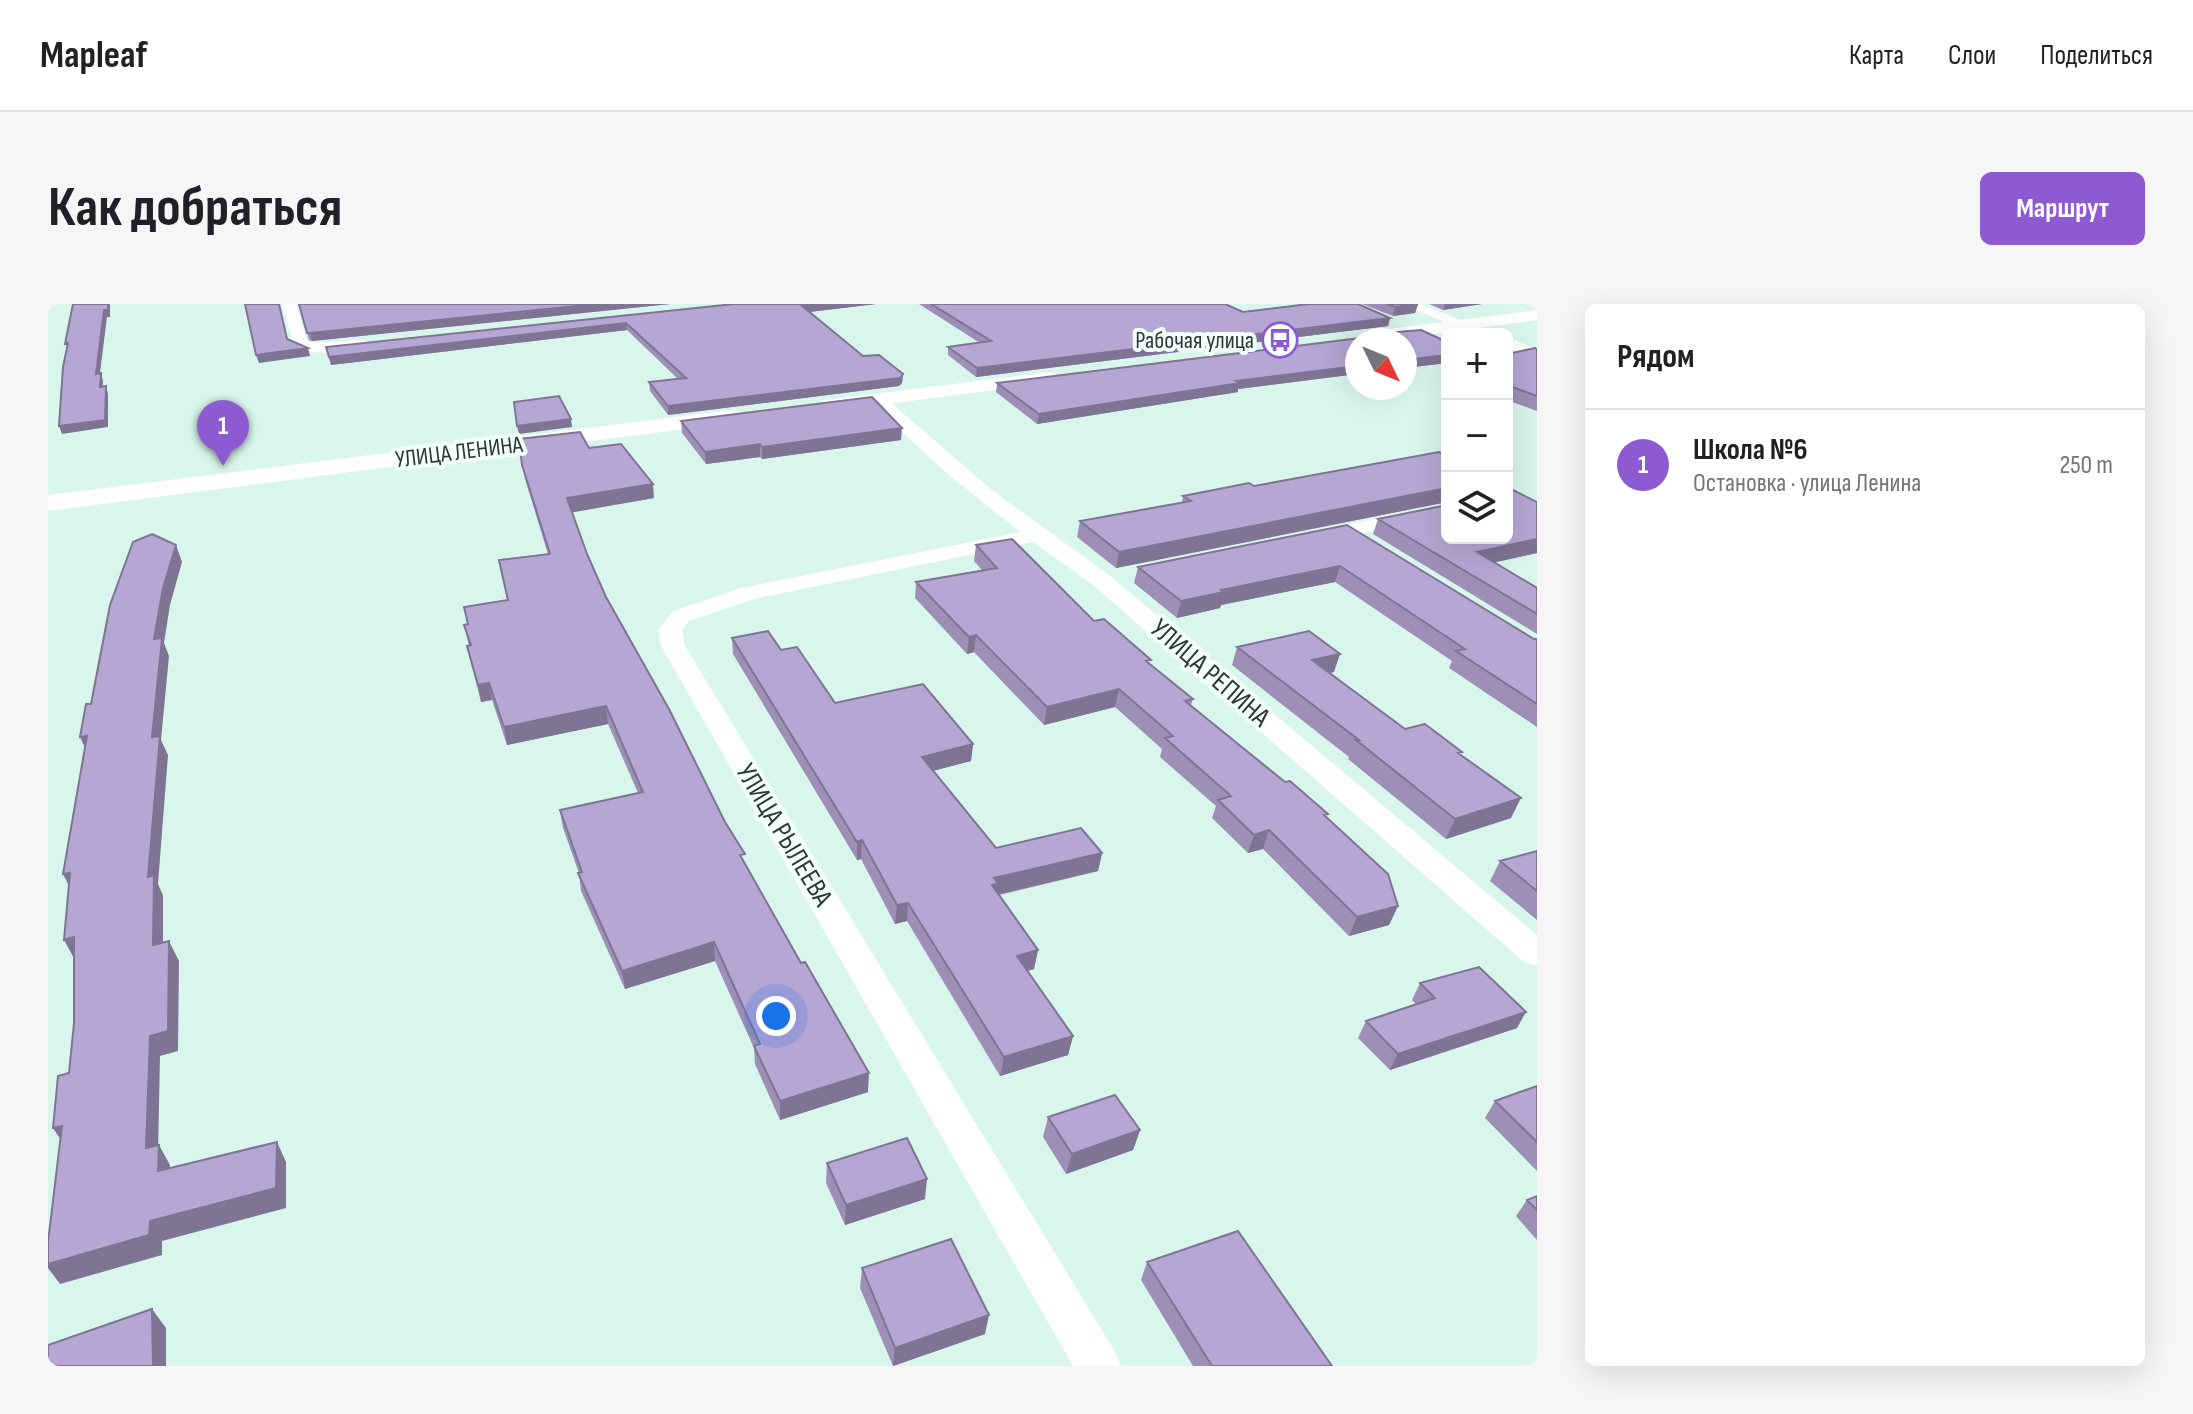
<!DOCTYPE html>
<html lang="ru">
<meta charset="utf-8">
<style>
:root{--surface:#fff;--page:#f6f6f6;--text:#202124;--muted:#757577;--line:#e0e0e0;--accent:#8d5ad2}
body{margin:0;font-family:"Sofia Sans Condensed",sans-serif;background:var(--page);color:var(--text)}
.controls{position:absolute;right:24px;top:24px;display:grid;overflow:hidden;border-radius:12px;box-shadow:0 8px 32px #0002}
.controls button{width:72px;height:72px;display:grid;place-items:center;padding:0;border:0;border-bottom:2px solid var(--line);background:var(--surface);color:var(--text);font:40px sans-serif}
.compass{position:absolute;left:1297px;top:24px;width:72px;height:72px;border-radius:50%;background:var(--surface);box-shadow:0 8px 32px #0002;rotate:133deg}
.you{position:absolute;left:728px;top:712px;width:28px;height:28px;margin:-20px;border:6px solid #fff;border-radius:50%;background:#1a73e8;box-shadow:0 0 0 12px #1a73e833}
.badge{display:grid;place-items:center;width:52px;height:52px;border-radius:50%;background:var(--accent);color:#fff;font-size:26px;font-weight:700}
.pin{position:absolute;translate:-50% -66px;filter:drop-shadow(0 2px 4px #0008)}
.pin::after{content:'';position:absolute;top:42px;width:28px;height:24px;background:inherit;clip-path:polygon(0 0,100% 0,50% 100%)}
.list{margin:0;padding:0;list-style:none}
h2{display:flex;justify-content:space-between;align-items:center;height:104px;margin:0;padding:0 32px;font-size:34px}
h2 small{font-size:26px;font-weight:400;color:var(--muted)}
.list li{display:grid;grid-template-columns:52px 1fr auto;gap:24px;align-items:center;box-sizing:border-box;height:112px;padding:0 32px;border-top:2px solid var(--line)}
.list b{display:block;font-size:30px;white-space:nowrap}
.list p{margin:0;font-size:26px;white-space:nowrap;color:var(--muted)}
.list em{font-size:26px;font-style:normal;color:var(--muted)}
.icon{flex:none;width:44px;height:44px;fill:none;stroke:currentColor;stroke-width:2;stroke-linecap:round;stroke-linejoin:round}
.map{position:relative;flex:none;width:1489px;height:1062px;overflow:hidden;border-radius:12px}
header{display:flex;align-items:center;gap:48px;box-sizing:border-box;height:112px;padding:0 40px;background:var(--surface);border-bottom:2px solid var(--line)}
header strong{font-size:38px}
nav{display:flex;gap:44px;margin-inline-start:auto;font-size:28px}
.intro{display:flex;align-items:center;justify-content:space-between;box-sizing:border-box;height:192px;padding:0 48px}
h1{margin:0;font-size:56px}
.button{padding:20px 36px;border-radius:12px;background:var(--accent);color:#fff;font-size:28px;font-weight:700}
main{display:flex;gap:48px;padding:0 48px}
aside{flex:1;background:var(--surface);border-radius:12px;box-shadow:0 8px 32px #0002}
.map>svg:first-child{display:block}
</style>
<header>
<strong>Mapleaf</strong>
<nav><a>Карта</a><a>Слои</a><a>Поделиться</a></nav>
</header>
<div class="intro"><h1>Как добраться</h1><a class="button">Маршрут</a></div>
<main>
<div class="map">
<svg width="1489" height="1062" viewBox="0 0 1489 1062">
<rect width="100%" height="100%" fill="#d9f6ec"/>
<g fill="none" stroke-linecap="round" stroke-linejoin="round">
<path fill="#fff" fill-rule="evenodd" d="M234 0H248L259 38C276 41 315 31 327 40 311 52 266 50 247 45Z
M1353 0H1373L1447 30H1426Z
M1459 33 1489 45V56L1459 44Z
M828 90 834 91 944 186 1061 271 1489 631V662L1477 659 1045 281 985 238 706 295 641 317 634 326 637 342 1066 1046 1073 1062H1025L613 342 610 326 625 307 693 284 972 228 902 172 822 99 820 95Z
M1399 200V212L1267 239 1256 233 1267 227Z"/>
<path fill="#fff" fill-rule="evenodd" d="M1489 6V16L1344 36H1317L1314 33 1324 27Z
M1001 68 1008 70 1011 74 1008 78 777 108 766 102 777 96Z
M684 106 692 108 695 113 692 118 0 207V191Z"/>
</g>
<path fill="#9d8fb6" d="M251 0H622L264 37 261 36Z
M686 0H828L761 8 815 52 855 70 854 79 851 82 620 111 602 87 601 78 630 75 579 26 283 61 278 43Z
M871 0H1177L1195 8 1342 14 1340 22 928 73 900 51V43L932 39Z
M1314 0H1370L1367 9 1345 12Z
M1381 0H1434L1395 6Z
M1373 26 1399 38V59L1357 64V36H1309V70L1190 85V88L989 120 948 88 949 79 1312 34 1314 31Z
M1489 45V107L1459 96V50Z
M633 117 853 136 714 155 712 153 658 160 634 129Z
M471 135 541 144 606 194 524 208 539 250 558 293 697 560 820 788 732 816 707 760 706 744 667 657 577 685 533 587 531 569 515 524 512 506 590 489 560 420 459 441 444 396 433 398 419 342H421L416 321 419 320 459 296 451 256 500 250 477 175Z
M1399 152V198L1068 264 1029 233 1032 217 1134 199 1135 192Z
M1489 198V249L1446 258 1489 284V330L1325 230 1330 215Z
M1299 221 1486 335H1489V423L1401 364 1404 357 1287 278 1173 301 1172 304 1129 314 1086 279 1090 263Z
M928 241 1046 317 1102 360 1145 395 1143 401 1279 514 1350 602 1341 621 1301 632 1215 545 1200 549 1164 514 1168 502 1112 453 1114 445 1067 403 996 421 926 348 919 350 867 294 868 278 934 266 926 257Z
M684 334 733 346 787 399 925 440 923 457 885 467 948 544 1054 549 1050 567 951 591 990 646 986 665 979 667 1025 732 1020 751 952 772 859 617 847 620 813 555 809 556 685 350Z
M1189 343 1286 368 1281 369 1357 425 1412 451 1463 514 1398 535 1300 455 1301 453 1184 361Z
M1489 547V616L1442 577 1452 557Z
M1372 679 1469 724 1342 766 1310 734 1318 717 1368 700 1364 696Z
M1489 782V867L1437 814 1447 797Z
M1000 813 1092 826 1085 846 1018 870 995 833Z
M779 859 877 895 797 921 778 879Z
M1489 892V936L1468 912 1479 896Z
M1099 958 1284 1062H1145L1093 976Z
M814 964 937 1030 845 1062 812 984Z"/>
<path fill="#7f7494" d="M60 0H62V13H59L51 77 48 70 56 6Z
M548 0H622L264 37 262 29Z
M762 0H828L753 9V1Z
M1370 0 1367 9 1345 12 1347 3Z
M1397 0H1434L1395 6Z
M1342 14 1340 22 928 73 929 64Z
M578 19 579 26 283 61 281 53Z
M260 44 262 52 211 59 208 51Z
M1399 51V59L1357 64V56Z
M1309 62V70L1190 85V88L989 120 991 110 1188 77Z
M53 69 55 77 54 90 52 83Z
M855 70 854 79 851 82 620 111V102Z
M58 82 60 90V123L14 130 11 122Z
M523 115 524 123 471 130 469 122Z
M854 124 853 136 714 155V143Z
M712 140V153L658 160 657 148Z
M605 180 606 194 521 209 519 194Z
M1399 184V198L1068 264 1071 248Z
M1489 235V249L1422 264 1429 248Z
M128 241 134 258 122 301 116 339 121 352 113 436 120 451 110 580 115 591V661L105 641 100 573 106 335 115 284Z
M1292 262 1287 278 1173 301 1172 304 1129 314 1133 297 1173 286Z
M928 331 926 348 919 350 921 333Z
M1292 350 1286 368 1258 375 1264 356Z
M441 379 444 396 433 398 430 381Z
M1071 385 1067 403 996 421 999 403Z
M558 402 560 420 459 441 456 423Z
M39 432 41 452 32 433Z
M925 440 923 457 872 470 874 453Z
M1473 494 1463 514 1398 535 1407 515Z
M1221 526 1215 545 1200 549 1206 531Z
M814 536 813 555 809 556V538Z
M1054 549 1050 567 948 591 944 581 946 574Z
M22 569 25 590 15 570Z
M860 599 859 617 847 620 849 601Z
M1350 602 1341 621 1301 632 1309 613Z
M26 633 27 656 16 636Z
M121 637 131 657 130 747 112 752 110 850 111 841 122 861 121 887 98 844 102 732Z
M666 638 667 657 577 685 574 667Z
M990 646 986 665 966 671 969 652Z
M1478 708 1469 724 1342 766 1350 750Z
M1025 732 1020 751 952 772 956 753Z
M821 769 820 788 732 816V797Z
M14 822 18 844 5 824Z
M1092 826 1085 846 1018 870 1024 850Z
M229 838 238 858V904L114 937V951L12 980 0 964V960L102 917Z
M879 875 877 895 797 921 798 901Z
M104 1005 118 1024V1062H105Z
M941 1011 937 1030 845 1062 847 1044Z"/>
<path fill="#b6a6d4" stroke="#7f7494" stroke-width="2" d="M25 0H60V6H56L48 70 53 69 52 83 58 82 57 116 11 122 15 63 20 39 17 40Z
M197 0H231L239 35 260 44 208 51Z
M251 0H548L262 29H259Z
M686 0H762L753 1 815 52 831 51 855 70 852 74 620 102 601 78 638 74 578 19 281 53 278 43Z
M883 0H1177L1195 8 1261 0H1310L1342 14 929 64 900 43 943 37Z
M1339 0H1370L1347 3Z
M1373 26 1399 38V51L1357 56V36H1309V62L1188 77 1192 79 991 110 949 79 1312 34 1314 31Z
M1487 44 1489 45V92L1459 81V50Z
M511 92 523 115 469 122 466 98Z
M824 93 854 124 714 143 712 140 657 148 633 117Z
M532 128 541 144 573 140 605 180 519 194 539 250 558 293 621 405 677 518 697 550 692 551 753 659 757 658 821 769 732 797 706 742 712 740 666 638 574 667 530 569 534 568 512 506 595 488 558 402 456 423 441 379 430 381 419 342 423 341 416 321 420 320 416 303 460 296 451 256 502 250 474 161 471 135Z
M1391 148 1399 152V184L1071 248 1032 217 1143 197 1135 192 1201 179 1206 182Z
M1459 183 1489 198V235L1429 248 1489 284V310L1330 215 1399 201V234H1459Z
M1299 221 1486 335H1489V400L1408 347 1417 345 1292 262 1173 286 1176 288 1133 297 1090 263Z
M104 230 128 241 115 284 106 335 114 334 104 433 112 432 100 573 106 571 105 641 121 637 120 727 102 732 98 844 111 841 110 867 229 838 228 884 102 917 101 931 0 960V938L14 822 5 824 10 772 21 769 26 719V633L16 636 22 569 15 570 39 432 32 433 38 400H43L62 301 85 238Z
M964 235 1046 317 1056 315 1103 356 1098 357 1145 395 1137 397 1237 478 1242 477 1280 510 1276 511 1340 570 1350 602 1309 613 1221 526 1206 531 1170 496 1183 492 1117 434 1125 432 1071 385 999 403 928 331 921 333 868 278 949 264 928 241Z
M720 327 733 346 749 343 787 399 875 380 925 440 874 453 948 544 1033 524 1054 549 946 574 950 580 944 581 990 646 969 652 1025 732 956 753 860 599 849 601 814 536 809 538 684 334Z
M1261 327 1292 350 1264 356 1357 425 1377 420 1414 448 1410 449 1473 494 1407 515 1308 436H1311L1189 343Z
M1489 547V587L1452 557Z
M1431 663 1478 708 1350 750 1318 717 1387 694 1372 679Z
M1489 782V838L1447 797Z
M1067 791 1092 826 1024 850 1000 813Z
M859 834 879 875 798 901 779 859Z
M1489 892V906L1479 896Z
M1190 927 1284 1062H1164L1099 958Z
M903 935 941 1011 847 1044 814 964Z
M104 1005 105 1062H0V1041Z"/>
<defs>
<symbol id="bus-ring" viewBox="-11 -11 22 22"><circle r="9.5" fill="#f3fffb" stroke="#8d5ad2" stroke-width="1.5"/><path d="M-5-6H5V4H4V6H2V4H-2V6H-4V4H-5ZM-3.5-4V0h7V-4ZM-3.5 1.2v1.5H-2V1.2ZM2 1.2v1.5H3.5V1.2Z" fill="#8d5ad2"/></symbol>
</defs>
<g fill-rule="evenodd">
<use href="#bus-ring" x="1212" y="16" width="40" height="40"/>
</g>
<g text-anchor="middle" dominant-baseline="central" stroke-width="8" stroke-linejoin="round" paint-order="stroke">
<g font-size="24" fill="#2d3834" stroke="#f3fffb" text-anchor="end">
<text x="1206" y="36">Рабочая улица</text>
</g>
<g font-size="24" fill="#2d3834" stroke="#f3fffb">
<text transform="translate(411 148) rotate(-7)">УЛИЦА ЛЕНИНА</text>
</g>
<g font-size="28" fill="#2d3834" stroke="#f3fffb">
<text transform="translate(1162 369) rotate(41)">УЛИЦА РЕПИНА</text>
<text transform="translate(736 531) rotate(59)">УЛИЦА РЫЛЕЕВА</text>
</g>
</g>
</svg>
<div class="controls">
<button>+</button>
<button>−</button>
<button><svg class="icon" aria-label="layers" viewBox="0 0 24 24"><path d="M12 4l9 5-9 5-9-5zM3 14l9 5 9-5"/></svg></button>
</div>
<svg class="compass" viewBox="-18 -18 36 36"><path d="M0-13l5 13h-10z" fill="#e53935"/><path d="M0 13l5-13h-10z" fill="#757577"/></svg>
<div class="you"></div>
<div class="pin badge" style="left:175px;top:162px">1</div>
</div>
<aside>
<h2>Рядом<small></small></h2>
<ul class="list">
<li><span class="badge">1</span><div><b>Школа №6</b><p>Остановка · улица Ленина</p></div><em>250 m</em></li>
</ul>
</aside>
</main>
